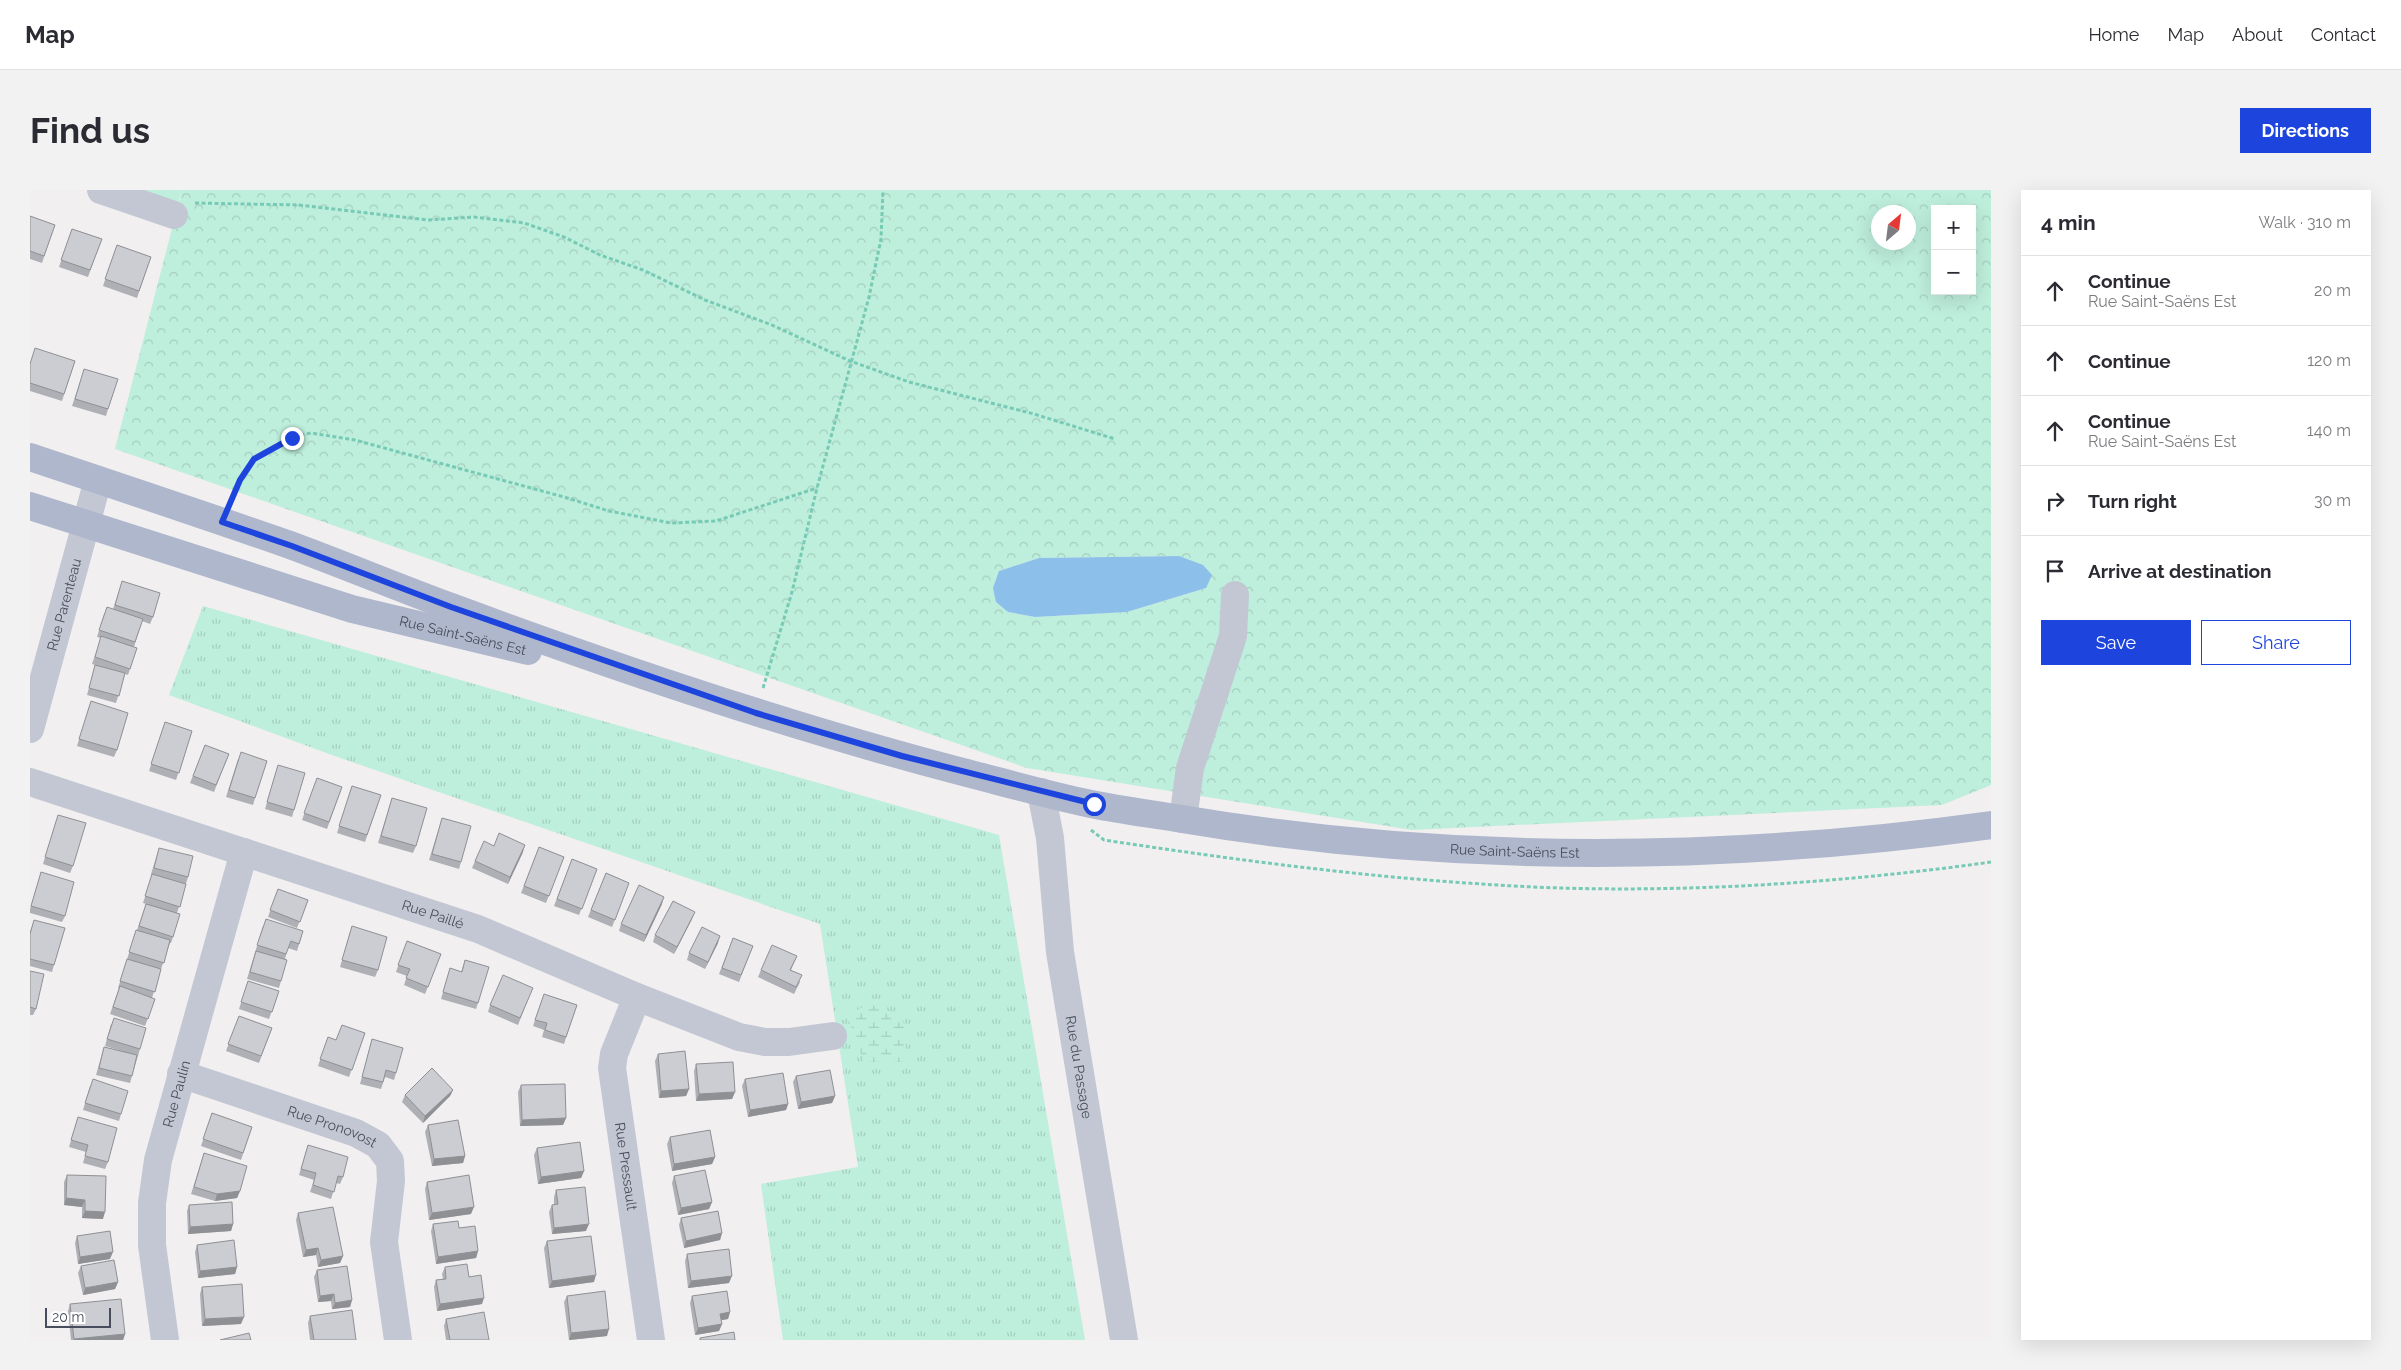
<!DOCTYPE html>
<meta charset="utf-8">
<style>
:root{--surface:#fff;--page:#f2f2f3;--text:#2b2b33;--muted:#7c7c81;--line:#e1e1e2;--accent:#1d44dd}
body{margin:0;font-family:Raleway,sans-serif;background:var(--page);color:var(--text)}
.controls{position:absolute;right:15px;top:15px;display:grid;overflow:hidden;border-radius:0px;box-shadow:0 5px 20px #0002}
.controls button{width:45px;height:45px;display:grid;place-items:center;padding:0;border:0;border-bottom:1px solid var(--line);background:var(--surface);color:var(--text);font:25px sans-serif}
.compass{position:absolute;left:1841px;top:15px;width:45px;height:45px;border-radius:50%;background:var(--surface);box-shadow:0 5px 20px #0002;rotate:28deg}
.scale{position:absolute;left:15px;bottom:12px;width:66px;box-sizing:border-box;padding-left:5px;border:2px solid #474d5c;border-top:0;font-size:14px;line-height:18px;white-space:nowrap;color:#474d5c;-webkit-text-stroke:4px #fff;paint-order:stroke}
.stop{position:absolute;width:15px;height:15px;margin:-11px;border:4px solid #1d44dd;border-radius:50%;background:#fff}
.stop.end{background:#1d44dd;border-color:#fff;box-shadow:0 1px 5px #0008}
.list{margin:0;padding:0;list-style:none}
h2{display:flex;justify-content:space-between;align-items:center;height:65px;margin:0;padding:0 20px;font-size:21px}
h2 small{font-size:16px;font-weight:400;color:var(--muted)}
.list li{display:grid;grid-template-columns:32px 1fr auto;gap:15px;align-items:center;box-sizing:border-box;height:70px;padding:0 20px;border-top:1px solid var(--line)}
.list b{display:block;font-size:19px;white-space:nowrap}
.list p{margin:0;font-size:16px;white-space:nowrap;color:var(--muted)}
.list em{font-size:16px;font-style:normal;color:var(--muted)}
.actions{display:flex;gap:10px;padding:15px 20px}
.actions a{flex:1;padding:11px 0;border:1px solid var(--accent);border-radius:0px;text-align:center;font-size:18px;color:var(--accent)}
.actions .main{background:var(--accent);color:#fff}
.icon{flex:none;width:28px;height:28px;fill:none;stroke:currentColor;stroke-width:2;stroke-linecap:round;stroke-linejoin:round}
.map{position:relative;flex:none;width:1961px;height:1150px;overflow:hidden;border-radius:0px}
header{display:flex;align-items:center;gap:30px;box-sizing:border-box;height:70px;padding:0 25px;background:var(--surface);border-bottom:1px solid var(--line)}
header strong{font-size:24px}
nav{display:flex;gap:28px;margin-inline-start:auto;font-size:18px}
.intro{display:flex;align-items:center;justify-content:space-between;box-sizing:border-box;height:120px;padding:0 30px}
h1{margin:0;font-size:35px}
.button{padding:12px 22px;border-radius:0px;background:var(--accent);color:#fff;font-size:18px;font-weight:700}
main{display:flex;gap:30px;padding:0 30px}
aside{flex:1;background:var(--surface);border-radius:0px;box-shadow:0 5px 20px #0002}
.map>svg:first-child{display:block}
</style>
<header>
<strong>Map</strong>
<nav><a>Home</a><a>Map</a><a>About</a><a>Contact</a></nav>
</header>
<div class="intro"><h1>Find us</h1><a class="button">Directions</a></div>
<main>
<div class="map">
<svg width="1961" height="1150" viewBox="0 0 1961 1150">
<defs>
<pattern id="grass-tufts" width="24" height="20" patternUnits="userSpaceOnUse" patternTransform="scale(1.25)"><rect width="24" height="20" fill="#beeedc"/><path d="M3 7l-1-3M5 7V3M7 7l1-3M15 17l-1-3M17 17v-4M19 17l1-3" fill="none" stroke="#a5cebf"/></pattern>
<pattern id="forest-crowns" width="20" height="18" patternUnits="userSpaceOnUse" patternTransform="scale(1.25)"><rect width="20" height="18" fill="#beeedc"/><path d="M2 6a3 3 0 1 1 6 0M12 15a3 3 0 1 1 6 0" fill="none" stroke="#a5cebf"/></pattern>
<pattern id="wetland-marsh" width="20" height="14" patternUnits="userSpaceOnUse" patternTransform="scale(1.25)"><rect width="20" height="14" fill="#beeedc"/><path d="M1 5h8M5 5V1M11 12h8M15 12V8" fill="none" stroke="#a5cebf"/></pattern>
</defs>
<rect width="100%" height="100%" fill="#f1efef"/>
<path fill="url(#grass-tufts)" d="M173 416 969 645 1055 1150H753L731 994 828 977 790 734 299 564 139 505Z"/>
<path fill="url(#forest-crowns)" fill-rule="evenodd" d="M152 0H1961V595L1912 615 1382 640 997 578 85 259ZM1905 19H1942V101H1905ZM1848 22H1878V52H1848ZM1149 366 1176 398 1097 422 1005 427 978 422 969 381 1009 368Z"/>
<path fill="url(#wetland-marsh)" d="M839 814 873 826 877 872H834L817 825Z"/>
<path fill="#beeedc" d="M71 0H152L144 25Z"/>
<path fill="#8cc0ea" d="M1149 366 1173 375 1182 385 1176 398 1097 422 1005 427 978 422 966 412 963 398 969 381 1009 368Z"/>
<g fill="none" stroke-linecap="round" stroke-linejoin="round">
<path stroke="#77cbb5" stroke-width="3" stroke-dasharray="4 2.5" stroke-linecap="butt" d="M165 13 269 15 398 30 444 27 494 33 534 47 570 65 613 80 675 110 742 135 820 171 879 192 1004 224 1085 249
M202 308 210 289 224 269 262 247 281 243 325 250 534 307 579 321 641 333 686 331 787 298
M733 498 762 402 787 298 839 107 851 49 853 0
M1061 640 1074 650C1200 669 1325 686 1452 694 1618 706 1797 695 1961 672"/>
<g stroke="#c3c7d3" stroke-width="28">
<path d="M71 0 144 25"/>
<path id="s1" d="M0 539 68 290"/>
<path id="s2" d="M0 592 448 739 607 807 709 847 735 852H759L803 846"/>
<path id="s3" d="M1011 602 1020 648 1030 762 1094 1150"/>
<path d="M1153 629 1160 578 1203 446 1205 405"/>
<path id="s4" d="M607 807 584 864 582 878 621 1150"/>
<path id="s5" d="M151 884 326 943 348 955 360 971 361 991 354 1052 368 1150"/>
<path id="s6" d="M135 1150 122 1055V1013L128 970 214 662"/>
</g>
<g stroke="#afb7cd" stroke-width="28">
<path id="s7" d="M0 267C87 296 174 325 260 355 314 375 367 397 421 417 589 479 760 537 933 582 976 593 1018 605 1061 614 1091 620 1122 624 1152 629 1419 674 1693 672 1961 635"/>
<path id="s8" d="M0 316 322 419 498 461"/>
</g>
</g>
<path fill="#afb0b5" d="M0 26 25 35 12 73 0 69Z
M42 39 72 49 58 87 29 77Z
M87 55 121 67 107 108 73 96Z
M45 171 32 211 0 201V173Z
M52 186 78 219 76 226 42 216Z
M90 398 123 427 120 434 112 431 104 457 107 458 98 485 95 484 86 513 57 505 65 475 72 477 62 474 71 448 67 447 74 424 83 419Z
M61 511 87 560 84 567 47 556Z
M135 532 162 541 146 590 119 581Z
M175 555 199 564 184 602 160 593Z
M208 569 225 608 223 615 196 607Z
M248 575 264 620 262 627 235 619Z
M287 588 312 597 297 639 272 630Z
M322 596 351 605 335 652 307 643Z
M362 608 386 656 383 663 348 653Z
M412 628 431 672 429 679 399 670Z
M26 631 43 676 40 683 13 674Z
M464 656 493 662 478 694 442 678 445 671Z
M509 657 534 667 516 713 491 703Z
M129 658 158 687 147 723 143 747 141 753H140L131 779 122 808 125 809 115 836 80 824 89 798H88L104 747 107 740 116 714 113 713 122 685 121 684Z
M542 669 567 679 549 725 524 716Z
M11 682 35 726 32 732 0 723V719Z
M576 683 599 693 582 737 558 727Z
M248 699 278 710 267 738 238 727Z
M632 714 614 752 589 741 591 734Z
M662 729 644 764 623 752 625 745Z
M4 730 24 775 22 782 0 776V742Z
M233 736 273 741 267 761 258 758 255 769 251 791 249 798 217 789Z
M322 736 348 780 345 787 310 777Z
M703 748 723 756 709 792 689 784Z
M377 751 411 764 395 804 374 795 377 786 366 782Z
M688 753 675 779 657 770 659 763Z
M767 766 761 780 770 792 764 804 728 787 731 780Z
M435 770 448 813 446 819 411 809 420 778 431 782Z
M0 781 6 819 3 825H0Z
M218 791 249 801 239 829 209 819Z
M514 804 547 815 534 854 512 847 514 840 503 836Z
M500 805 488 835 458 822 460 815Z
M209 826 242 838 229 873 196 861Z
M81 834 110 859 100 893 66 885 74 857 95 862 75 856Z
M335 843 319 887 288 876 298 847 306 850Z
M342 849 366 883 364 890 355 887 351 899 330 894Z
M628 864 659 899 656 906 629 908 625 871Z
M666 874 705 902 702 909 666 911 664 881Z
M766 886 805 906 802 913 768 919 763 892Z
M715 889 758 914 756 920 718 927 712 896Z
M491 895 536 928 533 935 490 936 488 902Z
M60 896 91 924 89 931 53 920Z
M423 900 420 906 393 933 372 912 375 905Z
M182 923 222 937 211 970 171 956Z
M48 927 78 972 75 979 53 973 56 962 39 957Z
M398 935 435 966 433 973 402 976 395 942Z
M640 947 685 967 682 974 642 981 637 954Z
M278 955 313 987 310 994 306 993 301 1009 280 1002 284 990 269 985Z
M507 958 554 981 551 988 508 994 504 965Z
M174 963 210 1001 207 1008 185 1011 161 1004Z
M37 985 73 1029 52 1028V1017L34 1015V992Z
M644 986 682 1012 679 1019 648 1025 642 993Z
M397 992 441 1024 399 1030 395 999Z
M526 1000 556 1041 522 1044 519 1022 522 1015 524 1014V1007Z
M159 1015 203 1034 201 1041 158 1044 157 1021Z
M268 1023 313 1066 310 1073 288 1077 286 1065 273 1067 266 1030Z
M651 1028 692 1043 690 1050 654 1058 649 1035Z
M403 1034 429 1038 448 1061 446 1068 406 1074 401 1041Z
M47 1046 80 1069 48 1074 45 1053Z
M517 1051 564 1092 519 1098 514 1058Z
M167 1055 207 1077 205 1084 168 1088 165 1062Z
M657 1064 699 1093 658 1098 655 1071Z
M51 1076 88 1092 85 1099 53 1105 48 1083Z
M415 1077 452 1114 407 1121 404 1097 406 1090 413 1089 412 1084Z
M287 1080 322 1110 320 1117 302 1119 301 1111 288 1112 284 1087Z
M172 1097 211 1134 172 1136 170 1104Z
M537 1106 577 1146 539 1150 534 1112Z
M662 1106 700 1122 698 1129 691 1130 692 1134 689 1141 665 1145 660 1113Z
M40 1114 95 1144 93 1150H41L38 1121Z
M280 1126 326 1150H280L278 1133Z
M416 1129 459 1150H416L414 1136Z"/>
<path fill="#8f9094" d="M495 655 493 662 478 694 480 687Z
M634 707 632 714 614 752 616 745Z
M665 722 662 729 644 764 647 757Z
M690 746 688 753 675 779 678 772Z
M659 899 656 906 629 908 631 901Z
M423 900 420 906 393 933 395 926Z
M705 902 702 909 666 911 669 904Z
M805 906 802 913 768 919 771 912Z
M758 914 756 920 718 927 720 920Z
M536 928 533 935 490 936 492 930Z
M435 966 433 973 402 976 404 969Z
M685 967 682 974 642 981 644 974Z
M554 981 551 988 508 994 511 987Z
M210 1001 207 1008 185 1011 187 1004Z
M36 1008 55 1010 52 1017 34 1015Z
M682 1012 679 1019 648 1025 651 1018Z
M444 1017 441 1024 399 1030 402 1023Z
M55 1021 75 1022 73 1029 52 1028Z
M203 1034 201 1041 158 1044 160 1037Z
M559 1034 556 1041 522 1044 524 1038Z
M692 1043 690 1050 654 1058 656 1051Z
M288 1058 286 1065 273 1067 276 1060Z
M448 1061 446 1068 406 1074 408 1067Z
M83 1062 80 1069 48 1074 50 1067Z
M313 1066 310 1073 288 1077 291 1070Z
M207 1077 205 1084 168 1088 170 1081Z
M566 1085 564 1092 519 1098 522 1091Z
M702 1086 699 1093 658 1098 661 1091Z
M88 1092 85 1099 53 1105 55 1098Z
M304 1104 301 1111 288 1112 290 1106Z
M454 1108 452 1114 407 1121 410 1114Z
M322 1110 320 1117 302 1119 305 1113Z
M700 1122 698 1129 687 1131 690 1124Z
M214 1127 211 1134 172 1136 175 1129Z
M692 1134 689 1141 665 1145 668 1138Z
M579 1139 577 1146 539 1150 541 1143Z
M95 1144 93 1150H44V1149Z"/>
<path fill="#cccdd3" stroke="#8f9094" d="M0 26 25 35 14 66 0 61Z
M42 39 72 49 60 80 31 70Z
M87 55 121 67 109 101 75 89Z
M5 158 45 171 34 204 0 193V174Z
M54 179 88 189 78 219 45 209Z
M92 391 130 403 123 427 85 415Z
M77 417 113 429 105 452 69 440Z
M71 446 107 458 100 479 65 467Z
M65 475 95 483 89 506 59 498Z
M61 511 98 523 87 560 49 549Z
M135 532 162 541 149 583 121 574Z
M175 555 199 564 186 595 163 586Z
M211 562 237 571 225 608 199 600Z
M248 575 275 583 264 620 237 612Z
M287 588 312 597 299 632 274 623Z
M322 596 351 605 337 645 309 636Z
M362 608 397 618 386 656 351 646Z
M28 625 56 633 43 676 15 667Z
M412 628 441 636 431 672 402 664Z
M469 643 495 655 480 687 445 671 454 651 464 656Z
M509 657 534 667 519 706 494 696Z
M129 658 163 666 158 687 124 678Z
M542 669 567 679 552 719 527 709Z
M11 682 44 692 35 726 1 716Z
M576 683 599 693 585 730 561 720Z
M122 684 156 694 150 717 115 706Z
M609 695 634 707 616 745 591 734Z
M248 699 278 710 270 732 240 720Z
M643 711 665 722 647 757 625 745Z
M116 714 150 724 143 747 109 736Z
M236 729 273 741 269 754 261 751 256 764 227 755Z
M4 730 35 738 24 775 0 769V744Z
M322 736 357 747 348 780 312 770Z
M672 737 690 746 678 772 659 763Z
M106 740 140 750 134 773 99 762Z
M703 748 723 756 711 785 692 778Z
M377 751 411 764 398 797 376 788 380 779 368 775Z
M742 755 767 766 760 780 772 785 766 797 731 780Z
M226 761 257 770 251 791 220 782Z
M97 769 131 779 125 802 90 791Z
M435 770 459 777 448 813 413 802 420 778 432 782Z
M0 781 14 784 6 819 0 817Z
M473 785 503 798 490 828 460 815Z
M218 791 249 801 242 822 211 812Z
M90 796 125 809 118 829 83 817Z
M514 804 547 815 536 847 515 840 517 833 505 830Z
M209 826 242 838 231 866 198 854Z
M84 828 116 838 110 859 77 849Z
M312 835 335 843 322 880 290 869 298 847 306 850Z
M342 849 373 858 366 883 356 880 353 892 332 887Z
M74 857 107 865 102 886 69 878Z
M655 861 659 899 631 901 628 864Z
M703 872 705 902 669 904 666 874Z
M402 878 423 900 395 926 375 905Z
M800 880 805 906 771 912 766 886Z
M753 883 758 914 720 920 715 889Z
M63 889 98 901 91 924 55 913Z
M535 894 536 928 492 930 491 895Z
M182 923 222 937 213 963 173 949Z
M48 927 87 938 78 972 55 966 58 955 41 950Z
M428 930 435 966 404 969 398 935Z
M680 940 685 967 644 974 640 947Z
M550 952 554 981 511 987 507 958Z
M278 955 318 967 313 987 308 986 304 1002 283 995 286 983 271 979Z
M174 963 217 976 210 1001 187 1004 164 997Z
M675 980 682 1012 651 1018 644 986Z
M37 985 76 986 75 1022 55 1021V1010L36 1008Z
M439 985 444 1017 402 1023 397 992Z
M555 997 559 1034 524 1038 522 1015 528 1014 526 1000Z
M202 1012 203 1034 160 1037 159 1015Z
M303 1017 313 1066 291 1070 288 1058 276 1060 268 1023Z
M688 1021 692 1043 656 1051 651 1028Z
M428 1031 429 1038 445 1036 448 1061 408 1067 403 1034Z
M80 1041 83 1062 50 1067 47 1046Z
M561 1046 566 1085 522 1091 517 1051Z
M204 1050 207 1077 170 1081 167 1055Z
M699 1059 702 1086 661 1091 657 1064Z
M84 1070 88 1092 55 1098 51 1076Z
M437 1074 439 1087 451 1085 454 1108 410 1114 406 1090 416 1089 415 1077Z
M317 1076 322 1110 305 1113 304 1104 290 1106 287 1080Z
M212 1094 214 1127 175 1129 172 1097Z
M575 1101 579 1139 541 1143 537 1106Z
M697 1101 700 1122 690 1124 692 1134 668 1138 662 1106Z
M91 1109 95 1144 44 1149 40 1114Z
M322 1120 326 1150H284L280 1126Z
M454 1122 459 1150H420L416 1129Z
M704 1142 705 1150H670V1148Z
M219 1143 221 1150H190Z"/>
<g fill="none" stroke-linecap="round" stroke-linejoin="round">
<path stroke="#1d44dd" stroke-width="6" d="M262 248 224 269 210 290 192 332 262 356 421 417 726 523 872 566 1064 614"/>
</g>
<g text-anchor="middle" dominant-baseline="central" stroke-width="4" stroke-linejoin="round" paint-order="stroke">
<g font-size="14" fill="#474d5c" stroke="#fff">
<text stroke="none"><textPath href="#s1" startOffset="129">Rue Parenteau</textPath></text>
<text stroke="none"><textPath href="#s8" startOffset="452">Rue Saint-Saëns Est</textPath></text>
<text stroke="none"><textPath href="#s7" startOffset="1544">Rue Saint-Saëns Est</textPath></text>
<text stroke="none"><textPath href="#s2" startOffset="424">Rue Paillé</textPath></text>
<text stroke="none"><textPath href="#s3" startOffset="278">Rue du Passage</textPath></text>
<text stroke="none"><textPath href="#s6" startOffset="250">Rue Paulin</textPath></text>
<text stroke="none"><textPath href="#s5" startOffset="160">Rue Pronovost</textPath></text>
<text stroke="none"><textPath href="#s4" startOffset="175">Rue Pressault</textPath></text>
</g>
</g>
</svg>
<div class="controls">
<button>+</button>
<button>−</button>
</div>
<svg class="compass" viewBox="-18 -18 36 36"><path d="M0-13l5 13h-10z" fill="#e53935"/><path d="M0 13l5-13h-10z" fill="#7c7c81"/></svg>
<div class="scale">20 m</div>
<div class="stop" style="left:1064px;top:614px"></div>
<div class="stop end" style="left:262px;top:248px"></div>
</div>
<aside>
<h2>4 min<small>Walk · 310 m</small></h2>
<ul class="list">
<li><svg class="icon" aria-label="ahead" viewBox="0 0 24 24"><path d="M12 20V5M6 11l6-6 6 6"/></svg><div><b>Continue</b><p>Rue Saint-Saëns Est</p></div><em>20 m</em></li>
<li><svg class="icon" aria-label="ahead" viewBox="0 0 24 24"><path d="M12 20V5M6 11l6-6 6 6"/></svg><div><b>Continue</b></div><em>120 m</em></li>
<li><svg class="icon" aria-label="ahead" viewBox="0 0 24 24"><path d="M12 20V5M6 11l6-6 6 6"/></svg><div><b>Continue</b><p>Rue Saint-Saëns Est</p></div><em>140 m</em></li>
<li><svg class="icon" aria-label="right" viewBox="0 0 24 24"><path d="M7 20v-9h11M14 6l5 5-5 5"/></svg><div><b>Turn right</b></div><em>30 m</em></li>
<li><svg class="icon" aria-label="arrive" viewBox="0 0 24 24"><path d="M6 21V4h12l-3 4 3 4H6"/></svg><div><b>Arrive at destination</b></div></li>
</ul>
<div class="actions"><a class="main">Save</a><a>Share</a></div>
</aside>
</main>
